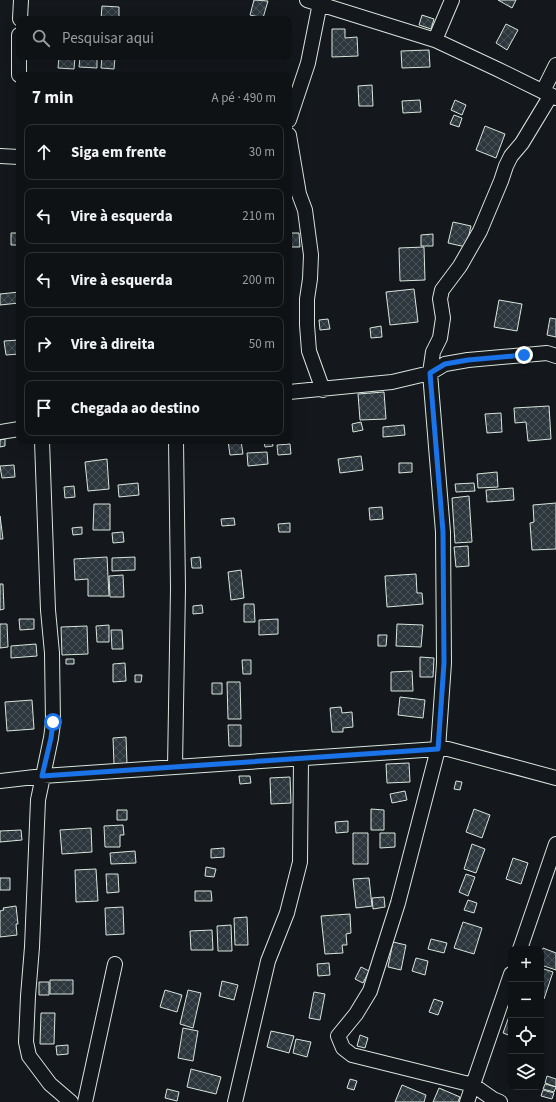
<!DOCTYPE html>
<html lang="pt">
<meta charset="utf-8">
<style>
:root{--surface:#0f1215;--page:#181b1e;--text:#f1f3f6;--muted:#9b9ea0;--line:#2f3234}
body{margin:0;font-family:"Source Sans 3",sans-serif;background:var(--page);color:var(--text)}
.controls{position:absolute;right:12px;bottom:12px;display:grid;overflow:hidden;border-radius:8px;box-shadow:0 4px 16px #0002}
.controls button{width:36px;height:36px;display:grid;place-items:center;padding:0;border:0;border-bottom:1px solid var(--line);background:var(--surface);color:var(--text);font:20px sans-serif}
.stop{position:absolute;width:12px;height:12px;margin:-9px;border:3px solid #1a73e8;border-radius:50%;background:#fff}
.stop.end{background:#1a73e8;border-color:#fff;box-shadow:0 1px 4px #0008}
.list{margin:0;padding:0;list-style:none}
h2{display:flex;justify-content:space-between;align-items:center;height:52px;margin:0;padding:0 16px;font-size:17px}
h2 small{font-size:13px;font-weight:400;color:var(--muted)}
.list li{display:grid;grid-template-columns:26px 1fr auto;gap:12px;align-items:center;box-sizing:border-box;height:56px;margin:0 8px 8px;padding:0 8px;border:1px solid var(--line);border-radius:8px}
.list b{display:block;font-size:15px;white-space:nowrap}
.list em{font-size:13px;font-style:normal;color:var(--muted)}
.icon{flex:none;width:22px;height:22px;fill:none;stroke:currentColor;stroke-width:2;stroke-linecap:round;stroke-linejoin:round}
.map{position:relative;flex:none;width:556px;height:1102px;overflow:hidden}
.search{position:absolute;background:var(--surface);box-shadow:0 4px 16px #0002;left:16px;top:16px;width:276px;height:44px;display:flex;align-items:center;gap:10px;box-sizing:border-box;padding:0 14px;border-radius:8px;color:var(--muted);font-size:15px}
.panel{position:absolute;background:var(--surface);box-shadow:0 4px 16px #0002;left:16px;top:72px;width:276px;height:372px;border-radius:8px}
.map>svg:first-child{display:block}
</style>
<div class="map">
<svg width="556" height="1102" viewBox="0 0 556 1102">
<defs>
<pattern id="building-cross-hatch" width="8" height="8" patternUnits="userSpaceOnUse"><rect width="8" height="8" fill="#2c363c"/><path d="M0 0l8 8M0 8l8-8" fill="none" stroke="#4a5358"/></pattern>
</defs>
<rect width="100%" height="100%" fill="#14181c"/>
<path fill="url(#building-cross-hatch)" stroke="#d8e6dc" d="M254 0 268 1 263 18 250 15Z
M498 0H516L512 8Z
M102 6 119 7V19H101Z
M422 15 434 19 431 29 419 25Z
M506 24 518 30 507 50 496 43Z
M332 29H345V38L357 37 358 56 332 57Z
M429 50 430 67 402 68 401 51Z
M59 57H75L74 69 58 68Z
M80 57H97V68L79 67Z
M102 57H115L114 69 101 68Z
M372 85 373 106H359L358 86Z
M420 100 421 112 403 113 402 101Z
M455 100 466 105 462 115 451 110Z
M454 115 462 118 459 127 450 124Z
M485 126 505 134 496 158 476 150Z
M453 222 471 226 466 247 448 243Z
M11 233H18L19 245H11Z
M289 233H299L300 247H289Z
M433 234V246H421V235Z
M424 247 425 280 400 281 399 248Z
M414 289 418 322 390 325 386 292Z
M19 292V303L0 305V294Z
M499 300 522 304 517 331 494 327Z
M550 318 556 319V337L547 335Z
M328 319 330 329 320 330 319 320Z
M381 326 382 337 371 338 370 328Z
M19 340V354L6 355 4 341Z
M384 392 386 419 360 420 358 394Z
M549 406 551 439 528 441 526 422 515 423 514 408Z
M501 413 502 432 487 433 485 414Z
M361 422 363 430 353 432 352 424Z
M404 425 405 435 383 437V427Z
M5 439V446L0 447V440Z
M228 441H241L243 454 230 455Z
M264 441H272L273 446 265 447Z
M290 444 291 454 278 455 277 445Z
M267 452 268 464 248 466 247 453Z
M361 456 363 470 340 473 338 459Z
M107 459 109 489 88 491 85 462Z
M399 463H412V472L399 473Z
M14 465 15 477 2 478 0 466Z
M497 472 498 487 478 488 477 474Z
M138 483 139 495 119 497 118 485Z
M474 483 475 491 456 492 455 484Z
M74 486 75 497 65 498 64 487Z
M513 488 514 500 487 502 486 490Z
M469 496 472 542 455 543 452 498Z
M556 503V549L532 550 530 523 534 522 533 505Z
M94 504H110V530H93Z
M382 507 383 519 370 520 369 508Z
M0 516 3 539H0Z
M234 518 235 525 222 526 221 519Z
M290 523V532H279L278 524Z
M82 527V534L73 535 72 528Z
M123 532 124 542 113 543 112 533Z
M468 546 469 566 456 567 454 547Z
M107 557 109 596H88V579L75 580 74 559Z
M135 557V570L112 571V558Z
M200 557 201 568H192L191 558Z
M241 570 244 598 231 600 228 572Z
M416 574 417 593H422L423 604 387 607 385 576Z
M123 575 124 597H110L109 576Z
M0 584H3L4 609 0 610Z
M244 604H254L255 622H244Z
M202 605 203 613 193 614V606Z
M19 619H34V629L20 630Z
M278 619V634L259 635V620Z
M0 624H7L8 647 0 648Z
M397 624 423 625 421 647 396 646Z
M109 625V642H97L96 626Z
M87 626 88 654 62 655 61 627Z
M111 630H122L123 649H112Z
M378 635H387L386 646H378Z
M36 644 37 656 11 658V646Z
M420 657 434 658 433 677H420Z
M66 659H74V664H66Z
M242 660H251V674H243Z
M125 663 126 681 113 682V664Z
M412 671 413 691H391V672Z
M135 675H142L141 682H135Z
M227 682H240L241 719H228Z
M212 683H222V694H212Z
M400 697 425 700 423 718 398 715Z
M32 700 34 729 7 731 5 702Z
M341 707 342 713 352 712 353 727 343 728V732H332L330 708Z
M228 725H241V746H229Z
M126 737 127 764H114L113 738Z
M409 763 410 782 387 783 386 764Z
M239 776H250L251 783 240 784Z
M290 777 291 803 271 804 270 778Z
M456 781 462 782 460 790 454 789Z
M405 791 407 800 392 803 390 794Z
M371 809 384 810V830H371Z
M474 809 490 815 482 838 466 832Z
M117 810H127V820H117Z
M348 821V832L336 833 335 822Z
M123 825 124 835H120V847H105L104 826Z
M91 828 92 852 62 854 60 830Z
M21 830 22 840 0 842V831Z
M353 833H368V864H353Z
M380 833H395V847L380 848Z
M472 844 485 849 476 873 464 869Z
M224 848V857L211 858V849Z
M135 851 136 863 111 864 110 853Z
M513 858 528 863 521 884 506 879Z
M206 867 216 869 214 877 205 876Z
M96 869 98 901 76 902 75 870Z
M106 874H118L119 892 107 893Z
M466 874 475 877 468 896 459 892Z
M0 878H10V890H0Z
M369 878 372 906 356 908 353 879Z
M195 891H211L212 901H195Z
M384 897 385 907 373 909 372 898Z
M468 900 477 903 474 913 464 910Z
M16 906 18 924H16L17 935 0 937V911L4 910 3 908Z
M123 907 124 934 106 935 105 908Z
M350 914 351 933 346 934 347 945H342L343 953 325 954 321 916Z
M247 917 248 945H235L234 918Z
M463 922 482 928 474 954 454 948Z
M231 925 232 951H218L217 926Z
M212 930 213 950H191L190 931Z
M431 939 447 943 444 953 428 949Z
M393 942 406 945 401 970 388 967Z
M543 948 556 953V970L541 965V954Z
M416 958 428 961 425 975 412 971Z
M329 963 330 975 318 976 317 964Z
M361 967 369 971 363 983 355 979Z
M541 968 553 972 544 999 541 998Z
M50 980H73V994H50Z
M222 981 238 985 234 1000 219 996Z
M39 982H49V995H39Z
M165 990 182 995 177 1012 160 1007Z
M188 990 201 993 193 1028 180 1024Z
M314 992 325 994 320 1020 309 1018Z
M434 999 443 1002 438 1015 429 1012Z
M511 1011V1036L503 1033Z
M41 1013H55L54 1044H40Z
M183 1028 198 1031 193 1061 178 1058Z
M271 1031 294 1036 289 1053 267 1047Z
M360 1035 368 1038 365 1048 357 1046Z
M296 1039 311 1042 307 1057 293 1053Z
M68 1045V1054L57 1055 56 1046Z
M191 1069 221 1077 216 1094 187 1087Z
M547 1076 556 1079V1087L545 1083Z
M350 1079 357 1081 354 1090 347 1088Z
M545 1084 556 1087 554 1092 543 1089Z
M402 1085 426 1095 424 1102H395Z
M439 1088 460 1097 458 1102H433Z
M167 1089 179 1092 177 1101 165 1098Z
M543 1090 554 1093 552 1099 541 1096Z"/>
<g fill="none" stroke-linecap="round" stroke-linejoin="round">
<defs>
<path id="minor" d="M307 0 435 40 497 69 556 98
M20 19 21 0
M19 35V75
M435 40 452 0
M543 91 556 65
M289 120 308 63 320 3
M289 135 299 194 305 210 311 255 310 279 307 299V325L309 351 323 390
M0 156 19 157
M289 392 392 382 430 373 445 364 468 360 547 353 556 356
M0 432 19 429
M42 441 48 610 52 653 53 723 51 738 38 800 32 947 28 996 26 1042 29 1056 50 1084 71 1102
M175 767 178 588 176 441
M0 781 43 776 438 749H448L556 778
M520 949 556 844
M85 1102 115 964
M235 1102 268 961 287 913 300 862 301 759
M467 1102 511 974
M500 1102 493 1099 473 1085 352 1055 343 1048 338 1036 356 1014 370 991 398 903 438 749 444 663 443 532 430 373 433 352 440 338 443 318 440 299 442 290 460 266 480 231 501 181 506 166 511 156 522 143 551 95"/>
</defs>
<use href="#minor" stroke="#d8e6dc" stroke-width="16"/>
<use href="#minor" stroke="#14181c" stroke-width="14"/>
</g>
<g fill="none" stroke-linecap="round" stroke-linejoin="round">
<path stroke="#1a73e8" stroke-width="5" d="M53 722 51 738 42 776 438 749 444 663 443 532 430 373 445 364 468 360 524 355"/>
</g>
</svg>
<div class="controls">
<button>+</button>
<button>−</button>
<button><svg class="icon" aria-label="locate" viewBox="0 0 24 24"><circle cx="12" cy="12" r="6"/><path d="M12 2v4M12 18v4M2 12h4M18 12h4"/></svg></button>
<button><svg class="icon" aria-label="layers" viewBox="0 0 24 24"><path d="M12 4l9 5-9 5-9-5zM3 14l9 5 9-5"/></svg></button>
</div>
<div class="stop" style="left:53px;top:722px"></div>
<div class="stop end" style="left:524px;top:355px"></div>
<div class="search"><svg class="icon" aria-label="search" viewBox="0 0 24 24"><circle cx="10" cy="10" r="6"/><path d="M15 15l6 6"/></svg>Pesquisar aqui</div>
<section class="panel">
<h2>7 min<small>A pé · 490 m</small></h2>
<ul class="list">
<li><svg class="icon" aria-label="ahead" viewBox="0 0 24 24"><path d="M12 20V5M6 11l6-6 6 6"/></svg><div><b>Siga em frente</b></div><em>30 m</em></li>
<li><svg class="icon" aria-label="left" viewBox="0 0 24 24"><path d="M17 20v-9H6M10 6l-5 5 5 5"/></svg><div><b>Vire à esquerda</b></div><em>210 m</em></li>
<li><svg class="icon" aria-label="left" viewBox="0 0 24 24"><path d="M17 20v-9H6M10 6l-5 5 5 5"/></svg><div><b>Vire à esquerda</b></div><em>200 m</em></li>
<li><svg class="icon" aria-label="right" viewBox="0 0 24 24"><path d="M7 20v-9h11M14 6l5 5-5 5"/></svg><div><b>Vire à direita</b></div><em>50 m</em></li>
<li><svg class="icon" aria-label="arrive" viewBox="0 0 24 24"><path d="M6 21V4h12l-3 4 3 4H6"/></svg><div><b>Chegada ao destino</b></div></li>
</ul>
</section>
</div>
